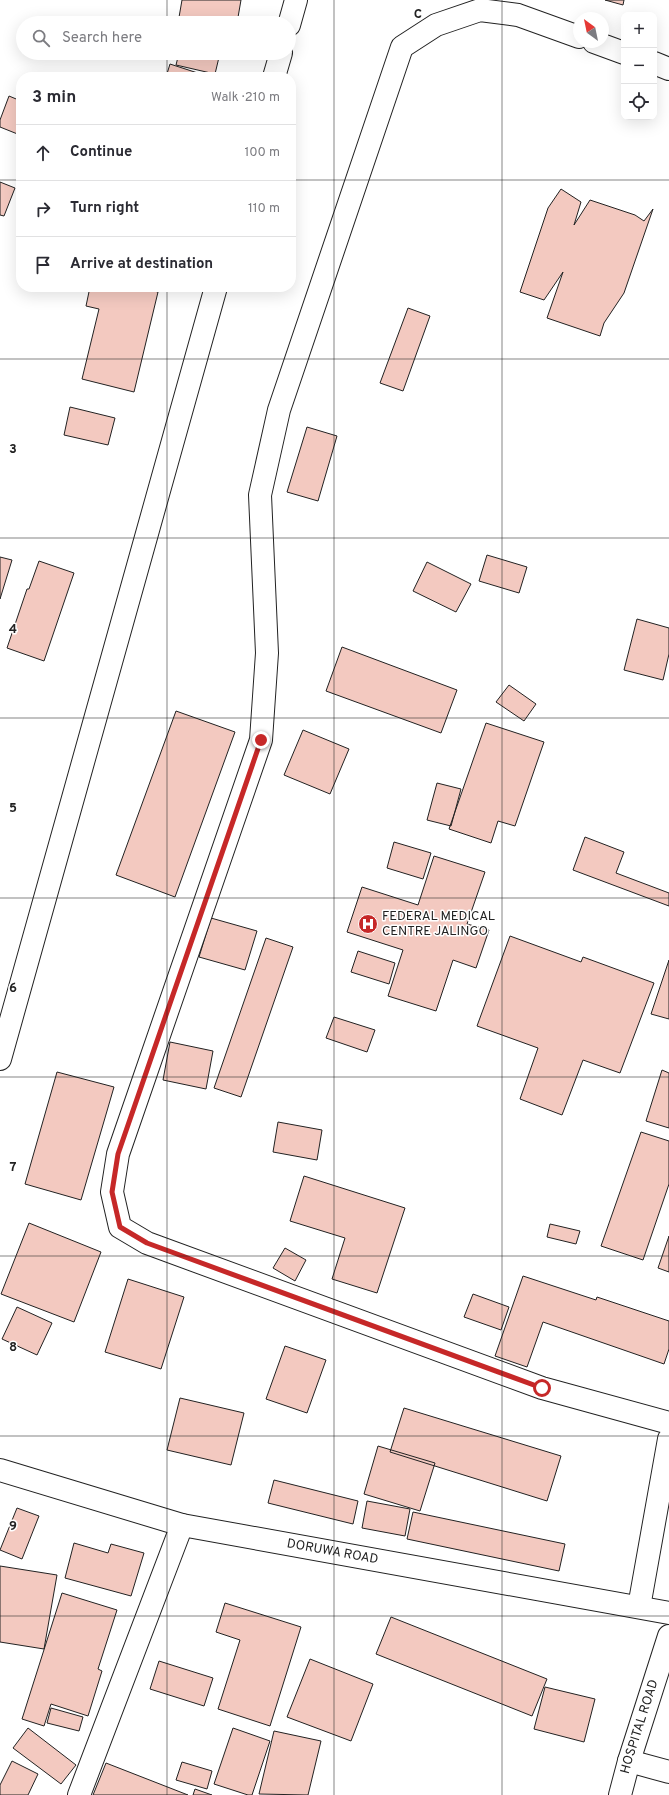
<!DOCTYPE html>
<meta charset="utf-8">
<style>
:root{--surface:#fff;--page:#f7f7f7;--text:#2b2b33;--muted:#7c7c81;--line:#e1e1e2}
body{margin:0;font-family:Overpass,sans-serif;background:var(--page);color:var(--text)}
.controls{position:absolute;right:12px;top:12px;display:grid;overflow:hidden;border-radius:8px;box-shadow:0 4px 16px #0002}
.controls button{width:36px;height:36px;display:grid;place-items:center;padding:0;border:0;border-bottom:1px solid var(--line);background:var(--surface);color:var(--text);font:20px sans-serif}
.compass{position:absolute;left:573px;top:12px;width:36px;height:36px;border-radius:50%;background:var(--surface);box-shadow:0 4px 16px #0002;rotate:327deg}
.stop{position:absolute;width:12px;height:12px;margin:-9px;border:3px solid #c62828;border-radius:50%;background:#fff}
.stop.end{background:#c62828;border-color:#fff;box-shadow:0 1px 4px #0008}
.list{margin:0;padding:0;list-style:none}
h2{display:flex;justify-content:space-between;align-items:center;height:52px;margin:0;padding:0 16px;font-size:17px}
h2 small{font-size:13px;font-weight:400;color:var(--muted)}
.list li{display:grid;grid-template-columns:26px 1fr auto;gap:12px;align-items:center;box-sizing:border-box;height:56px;padding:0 16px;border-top:1px solid var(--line)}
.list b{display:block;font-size:15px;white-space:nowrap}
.list em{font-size:13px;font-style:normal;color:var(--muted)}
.icon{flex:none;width:22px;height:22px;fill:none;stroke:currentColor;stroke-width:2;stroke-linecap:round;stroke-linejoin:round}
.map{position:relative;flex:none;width:669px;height:1795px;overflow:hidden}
.search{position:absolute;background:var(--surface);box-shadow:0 4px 16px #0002;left:16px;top:16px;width:280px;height:44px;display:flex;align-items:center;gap:10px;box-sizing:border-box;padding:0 14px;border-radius:22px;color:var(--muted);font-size:15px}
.panel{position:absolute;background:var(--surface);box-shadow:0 4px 16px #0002;left:16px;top:72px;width:280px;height:220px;border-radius:16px}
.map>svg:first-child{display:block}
</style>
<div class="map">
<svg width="669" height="1795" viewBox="0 0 669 1795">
<rect width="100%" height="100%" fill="#fff"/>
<path fill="#f3c9c0" stroke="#222" d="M182 0H241L237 23H178Z
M605 0H624L623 5Z
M179 53H220L215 74 176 65Z
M170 64 210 77H166Z
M9 96 21 101 20 135 0 127V120Z
M0 182 15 188 4 216 0 215Z
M561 189 581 202 574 225 590 200 635 215 644 221 653 209 624 293 604 323 600 336 547 318 563 272 544 300 520 292 548 208Z
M90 287H138L158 292 134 392 82 379 99 309 86 306Z
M408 308 430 316 403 391 380 383Z
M70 407 115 418 108 445 64 435Z
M307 427 337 436 318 501 287 492Z
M487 555 527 567 519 593 479 581Z
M0 557 12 560 0 599Z
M39 561 74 573 44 661 7 648 27 589H29Z
M427 562 471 584 456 612 413 591Z
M637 619 669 628V654L663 680 624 670Z
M342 647 457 690 441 733 326 691Z
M509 685 536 704 524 721 496 702Z
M176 711 235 732 175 897 116 875Z
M486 723 544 742 515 826 498 821 491 843 449 829Z
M303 730 349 749 330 794 284 775Z
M437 783 461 789 451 826 427 820Z
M585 837 624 852 616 873 669 893V906L573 870Z
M394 842 431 853 423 879 387 868Z
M434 856 485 872 467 924 489 930 476 968 453 960 436 1011 388 996 403 950 347 932 362 887 418 905Z
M211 918 257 931 245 970 199 957Z
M510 936 581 962 583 957 654 983 620 1073 583 1060 562 1115 520 1099 538 1048 477 1026Z
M266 938 293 947 241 1097 214 1088Z
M358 951 395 963 389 984 351 972Z
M669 960V1019L651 1014Z
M334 1017 375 1030 367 1052 326 1038Z
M170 1042 213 1051 206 1089 163 1080Z
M662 1070 669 1073V1128L646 1121Z
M57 1072 114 1087 81 1200 25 1184Z
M278 1122 322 1130 317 1160 273 1152Z
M641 1132 669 1141V1184L643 1260 601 1246Z
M304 1176 405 1208 377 1293 332 1279 345 1238 290 1221Z
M29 1223 101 1252 74 1322 1 1294Z
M550 1224 580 1231 576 1244 547 1237Z
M669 1236V1272L658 1268Z
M285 1248 306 1260 295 1281 273 1268Z
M523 1276 596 1300 597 1297 669 1321V1349L664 1364 543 1322 527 1367 495 1356Z
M128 1279 184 1297 161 1369 105 1352Z
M473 1294 509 1307 501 1330 464 1317Z
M17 1307 52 1323 37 1355 2 1339Z
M285 1346 326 1360 307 1413 266 1399Z
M180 1398 244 1413 231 1465 167 1450Z
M404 1408 561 1456 547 1501 390 1452Z
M378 1446 435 1463 420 1511 364 1494Z
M274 1480 358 1501 353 1524 268 1503Z
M367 1501 410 1509 405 1536 362 1528Z
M17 1508 39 1516 22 1559 0 1550Z
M413 1512 565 1544 559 1571 407 1539Z
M74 1543 108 1553 111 1544 144 1553 131 1596 65 1578Z
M0 1566 57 1575 44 1649 0 1642Z
M62 1593 117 1610 98 1669 102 1671 88 1716 51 1704 44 1726 22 1719Z
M225 1603 301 1627 270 1726 218 1709 240 1640 216 1632Z
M391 1617 547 1679 532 1716 376 1654Z
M310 1659 373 1684 351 1741 287 1717Z
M159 1661 213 1678 204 1706 150 1689Z
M545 1687 595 1699 584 1742 534 1729Z
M51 1708 83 1717 79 1731 47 1723Z
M28 1728 76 1765 61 1784 13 1748Z
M233 1728 270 1741 252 1795H248L214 1784Z
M274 1731 321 1741 308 1795 259 1794Z
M12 1761 38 1774 28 1795H0V1785Z
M182 1762 212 1771 207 1789 176 1780Z
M106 1763 188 1795H93Z
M195 1789 212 1795H193Z"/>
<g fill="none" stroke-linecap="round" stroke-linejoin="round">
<defs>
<g id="minor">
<path d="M289 25 296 0"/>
<path d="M579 37 518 15 480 10 436 25 402 47 279 410 260 495 267 653 261 740 118 1154 112 1192 120 1227 147 1243 542 1388 669 1423"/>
<path d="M594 42 624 53"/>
<path d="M654 63 669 69"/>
<path d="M274 77 281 53"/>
<path d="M0 1059 216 287"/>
<path id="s1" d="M0 1470 182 1525 669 1613"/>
<path d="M639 1607 669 1439"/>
<path d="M629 1761 669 1772"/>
<path d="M79 1795 182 1525"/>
<path id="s2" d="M620 1795 629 1761 669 1636"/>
</g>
</defs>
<use href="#minor" stroke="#222" stroke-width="24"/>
<use href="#minor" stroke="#fff" stroke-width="22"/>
</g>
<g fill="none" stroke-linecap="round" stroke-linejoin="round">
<path stroke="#c62828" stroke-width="5" d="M261 740 118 1154 112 1192 120 1227 147 1243 542 1388"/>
</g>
<path fill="none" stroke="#222" stroke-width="1" stroke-opacity="0.55" d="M167 0V23M334 0V1795M502 0V1795M167 53V77M0 180H21M291 180H669M167 287V1795M0 359H669M0 538H669M0 718H669M0 898H669M0 1077H669M0 1256H669M0 1436H669M0 1616H669"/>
<defs>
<symbol id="hospital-disc" viewBox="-11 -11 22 22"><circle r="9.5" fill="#c62828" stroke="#fff"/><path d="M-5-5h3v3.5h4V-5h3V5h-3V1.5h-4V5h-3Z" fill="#fff"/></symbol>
</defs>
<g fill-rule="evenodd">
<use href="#hospital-disc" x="357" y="913" width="22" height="22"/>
</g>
<g text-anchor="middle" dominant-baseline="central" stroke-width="3" stroke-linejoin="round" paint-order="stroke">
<g font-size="13" fill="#222" stroke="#fff" text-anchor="start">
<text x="382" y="917">FEDERAL MEDICAL<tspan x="382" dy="15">CENTRE JALINGO</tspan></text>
</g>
<g font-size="13" fill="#222" stroke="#fff">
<text stroke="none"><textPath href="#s1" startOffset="343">DORUWA ROAD</textPath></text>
<text stroke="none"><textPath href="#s2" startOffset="71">HOSPITAL ROAD</textPath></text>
</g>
</g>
<g font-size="13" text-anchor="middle" font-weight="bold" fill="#222" stroke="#fff" stroke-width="3" stroke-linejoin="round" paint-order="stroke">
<text x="418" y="18">C</text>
<text x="13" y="453">3</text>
<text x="13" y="633">4</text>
<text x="13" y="812">5</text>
<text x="13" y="992">6</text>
<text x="13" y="1171">7</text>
<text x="13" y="1351">8</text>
<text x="13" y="1530">9</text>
</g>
</svg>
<div class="controls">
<button>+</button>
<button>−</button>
<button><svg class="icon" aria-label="locate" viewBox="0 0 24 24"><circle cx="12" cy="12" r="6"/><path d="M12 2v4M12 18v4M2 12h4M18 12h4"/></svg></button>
</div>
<svg class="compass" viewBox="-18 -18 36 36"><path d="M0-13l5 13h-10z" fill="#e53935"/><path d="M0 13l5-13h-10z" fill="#7c7c81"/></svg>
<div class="stop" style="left:542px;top:1388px"></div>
<div class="stop end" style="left:261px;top:740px"></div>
<div class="search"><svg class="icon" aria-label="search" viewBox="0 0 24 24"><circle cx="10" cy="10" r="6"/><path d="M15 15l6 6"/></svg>Search here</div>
<section class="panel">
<h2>3 min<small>Walk · 210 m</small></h2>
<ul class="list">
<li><svg class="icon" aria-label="ahead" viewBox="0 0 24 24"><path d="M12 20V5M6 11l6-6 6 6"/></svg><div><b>Continue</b></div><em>100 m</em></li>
<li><svg class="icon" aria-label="right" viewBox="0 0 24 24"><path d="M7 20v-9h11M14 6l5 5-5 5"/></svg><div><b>Turn right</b></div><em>110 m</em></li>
<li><svg class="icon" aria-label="arrive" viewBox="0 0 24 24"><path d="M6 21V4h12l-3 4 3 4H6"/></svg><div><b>Arrive at destination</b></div></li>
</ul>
</section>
</div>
